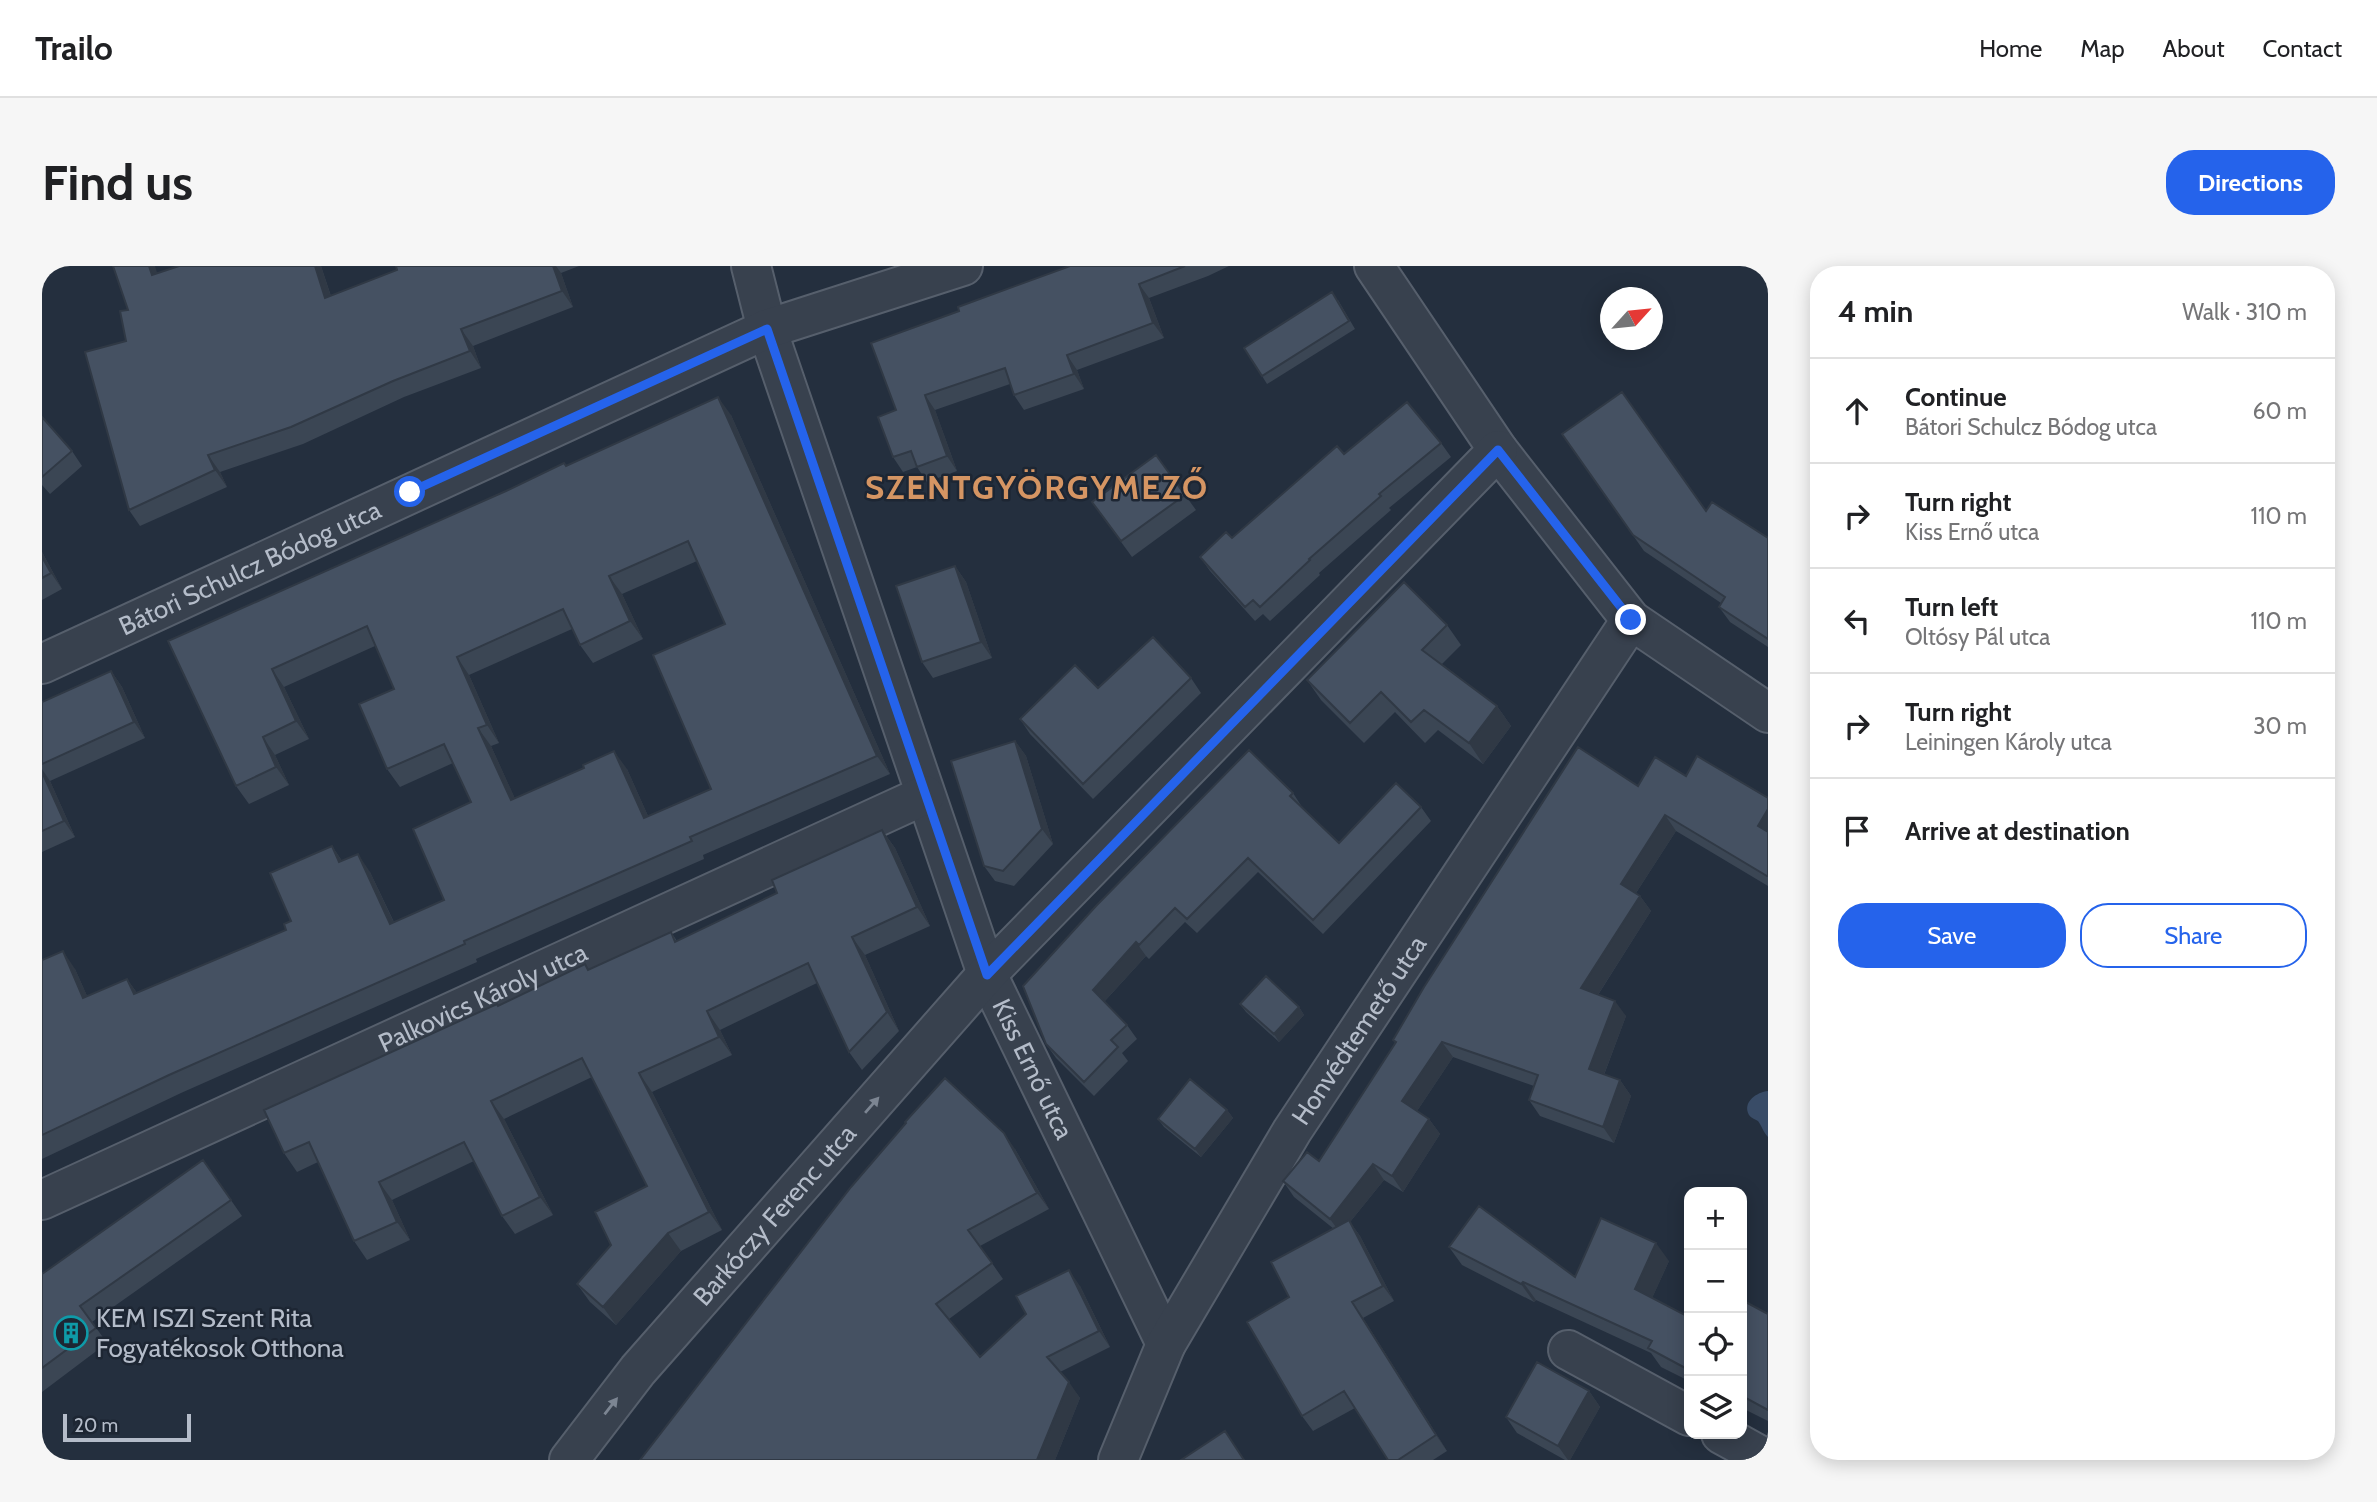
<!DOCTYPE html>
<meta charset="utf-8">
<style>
:root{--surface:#fff;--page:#f6f6f6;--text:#202124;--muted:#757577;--line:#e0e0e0;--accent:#2563eb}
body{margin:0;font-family:Cabin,sans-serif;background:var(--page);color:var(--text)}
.controls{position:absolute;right:21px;bottom:21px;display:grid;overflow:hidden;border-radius:14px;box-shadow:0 4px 18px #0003}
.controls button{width:63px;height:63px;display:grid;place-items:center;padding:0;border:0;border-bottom:2px solid var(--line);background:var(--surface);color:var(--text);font:35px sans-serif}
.compass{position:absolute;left:1558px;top:21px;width:63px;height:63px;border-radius:50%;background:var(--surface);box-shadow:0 4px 18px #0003;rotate:63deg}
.scale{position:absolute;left:21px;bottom:18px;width:128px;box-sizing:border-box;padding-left:7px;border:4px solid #b4bcc9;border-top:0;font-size:19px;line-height:24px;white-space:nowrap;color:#b4bcc9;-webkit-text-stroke:5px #1d2633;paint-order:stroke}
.stop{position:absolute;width:21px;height:21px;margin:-16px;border:5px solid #2563eb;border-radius:50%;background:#fff}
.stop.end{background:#2563eb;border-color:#fff;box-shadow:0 2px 7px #0008}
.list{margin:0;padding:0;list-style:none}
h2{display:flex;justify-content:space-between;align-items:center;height:91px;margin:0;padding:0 28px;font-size:30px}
h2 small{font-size:23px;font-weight:400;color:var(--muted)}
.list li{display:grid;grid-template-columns:46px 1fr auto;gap:21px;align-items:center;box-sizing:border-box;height:105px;padding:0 28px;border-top:2px solid var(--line)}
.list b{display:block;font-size:26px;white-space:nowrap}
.list p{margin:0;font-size:23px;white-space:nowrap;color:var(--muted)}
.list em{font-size:23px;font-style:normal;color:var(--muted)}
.actions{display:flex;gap:14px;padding:21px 28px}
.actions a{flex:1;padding:16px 0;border:2px solid var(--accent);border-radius:28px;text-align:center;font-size:24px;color:var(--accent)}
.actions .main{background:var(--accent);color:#fff}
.icon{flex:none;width:38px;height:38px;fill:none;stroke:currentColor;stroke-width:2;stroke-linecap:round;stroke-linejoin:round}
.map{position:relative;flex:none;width:1726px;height:1194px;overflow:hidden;border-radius:28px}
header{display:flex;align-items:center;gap:42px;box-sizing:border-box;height:98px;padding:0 35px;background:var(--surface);border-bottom:2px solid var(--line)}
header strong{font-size:33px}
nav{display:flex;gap:38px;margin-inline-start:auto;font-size:24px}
.intro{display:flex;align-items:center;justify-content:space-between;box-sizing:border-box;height:168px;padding:0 42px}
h1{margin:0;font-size:49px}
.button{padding:18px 32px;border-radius:28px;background:var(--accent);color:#fff;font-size:24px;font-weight:700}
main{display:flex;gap:42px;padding:0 42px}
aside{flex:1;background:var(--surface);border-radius:28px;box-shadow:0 4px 18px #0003}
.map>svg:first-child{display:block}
</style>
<header>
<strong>Trailo</strong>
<nav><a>Home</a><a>Map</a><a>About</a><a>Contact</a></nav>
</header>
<div class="intro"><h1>Find us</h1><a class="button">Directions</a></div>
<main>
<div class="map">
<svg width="1726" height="1194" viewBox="0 0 1726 1194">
<rect width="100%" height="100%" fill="#242f3e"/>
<path fill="#394c67" d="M1726 825V871C1721 866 1720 860 1716 855 1713 853 1709 852 1707 849 1700 836 1715 826 1726 825Z"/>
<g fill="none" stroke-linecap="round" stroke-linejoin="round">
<defs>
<g id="street">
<path id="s1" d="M709 0 725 63 945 708 1124 1078"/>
<path d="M1332 0 1456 184 1589 354 1726 447"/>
<path id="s2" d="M0 398 725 63 921 0"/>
<path id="s3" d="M0 934 883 529"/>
<path d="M1526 1084 1647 1150"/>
<path d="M1679 1168 1726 1194"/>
<path id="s4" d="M527 1194 596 1104 945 708 1456 184"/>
<path id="s5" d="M1076 1194 1124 1078 1250 865 1589 354"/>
</g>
</defs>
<use href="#street" stroke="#565f6c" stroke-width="42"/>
<use href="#street" stroke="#38414e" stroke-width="38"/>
</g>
<path fill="#3b4654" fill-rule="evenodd" d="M137 0H279L289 30 355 4 354 0H537L519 7 531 41 431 80 439 102 362 131 261 178 178 206 185 221 98 260 87 244 84 75 86 44 115 7Z
M1028 0H1187L1166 10 1107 32 1122 72 1035 104 1042 123 982 144 972 129 968 118 893 144 915 205 885 216 875 201 861 206 851 191 854 144 917 45Z
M1296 34 1313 63 1225 118 1220 110Z
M689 149 848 508 661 589 662 593 434 693 435 696 139 827 0 893V694L33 703 45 730 85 713 95 727 244 664 290 580 300 595 328 606 352 656 402 634 429 536 411 497 358 521 345 503 352 423 333 380 242 421 267 473 233 489 247 519 207 538 194 520 126 375 464 225 522 197 524 200ZM655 295 683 358 669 523 606 550 585 503 473 533 449 480 457 477 427 409 530 363 538 379 551 397 601 373 580 328Z
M0 151 30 185 40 200 8 228 0 219Z
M1520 168 1664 245 1726 272V381L1688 356 1677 341 1679 337 1602 285Z
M1399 177 1409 191 1347 242 1349 244 1277 307 1278 309 1228 355 1221 348 1213 355 1168 305 1158 291 1190 272 1302 188Z
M1114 189 1154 244 1090 291 1050 236Z
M0 286 20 323 0 334Z
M913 300 924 316 950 392 891 412 880 396Z
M1405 359 1419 379 1400 398 1455 440 1469 460 1441 498 1396 464 1383 477 1353 446 1322 477 1279 434 1265 414Z
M69 405 80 421 103 472 8 515 33 571 0 586V436Z
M1149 412 1159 427 1051 533 988 468 978 453 1056 422Z
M973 475 984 490 1011 578 972 620 953 615 942 600Z
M1644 510 1726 532V620L1634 565 1594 627 1598 630 1609 645 1556 729 1584 750 1562 809 1578 814 1589 830 1572 877 1498 850 1487 834 1492 820 1411 791 1375 845 1387 853 1398 868 1361 926 1342 914 1308 956 1318 970 1352 1035 1321 1052 1405 1185 1391 1194H1346L1313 1142 1271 1165 1260 1150 1247 1031 1292 963 1252 931 1241 915 1277 895 1353 777 1351 774 1596 520Z
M1251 527 1260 541 1297 577 1379 541 1389 555 1281 668 1216 606 1155 667 1143 656 1107 693 1104 690 1062 736 1085 759 1095 773 1080 787 1086 795 1052 830 1014 792 1004 778 1054 640Z
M840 564 853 582 888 660 823 689 857 765 820 804 807 786 775 717 678 764 690 789 610 826 680 964 639 985 574 1059 548 1036 535 1018 569 979 605 920 550 811 462 853 511 949 473 968 460 950 432 895 350 934 368 974 325 994 312 975 276 896 255 906 242 887 456 740 547 704 629 666 635 675 735 627Z
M1198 738 1257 741 1262 749 1237 776 1204 746Z
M1185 844 1191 852 1159 891 1122 861 1116 853Z
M973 883 1007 943 938 980 961 1013 907 1053 938 1091 1038 1020 1068 1081 1018 1106 1038 1132 1013 1194H598Z
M161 894 200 950 50 1056 65 1077 0 1126V1008Z
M1407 981 1533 1011 1627 995 1610 1032 1647 1051V1115L1619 1101 1609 1087 1494 1034 1492 1036 1420 999Z
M1700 1034 1726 1048V1155L1700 1142Z
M1547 1125 1558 1141 1528 1194H1523L1475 1167 1464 1151Z"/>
<path fill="#303945" d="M107 0H113L121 26 110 9Z
M273 0H279L295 49 283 32Z
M511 0H514L519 7 531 41 520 25Z
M1097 18 1107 32 1122 72 1111 57Z
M419 63 431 80 439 102 428 85Z
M1025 89 1035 104 1042 123 1032 108Z
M883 129 893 144 915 205 905 190Z
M676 131 689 149 848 508 835 490Z
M166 189 178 206 185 221 173 204Z
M0 286 20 323 9 307 0 291Z
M913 300 924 316 950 392 939 376Z
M567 310 580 328 601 373 588 355Z
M415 391 427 409 457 477 445 459Z
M230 403 242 421 267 473 254 455Z
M69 405 80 421 103 472 92 456Z
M1455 440 1469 460 1441 498 1427 477Z
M436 462 449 480 482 552 469 534Z
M221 471 233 489 247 519 234 501Z
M973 475 984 490 1011 578 1000 563Z
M572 485 585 503 615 570 602 552Z
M0 503 8 515 33 571 22 555 0 506Z
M1726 543V575L1716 560Z
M1623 549 1634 565 1590 633 1579 618Z
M840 564 853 582 888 660 875 641Z
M290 580 302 598 297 596Z
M316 588 328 606 361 676 348 658Z
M1598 630 1609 645 1550 738 1539 722Z
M810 671 823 689 857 765 845 746Z
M1094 676 1104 690 1060 738 1051 724Z
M21 685 33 703 54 750 41 732Z
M85 713 98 731 92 728Z
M1573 735 1584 750 1558 819 1547 803Z
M1257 741 1262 749 1237 776 1232 768Z
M665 745 678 764 690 789 677 771Z
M1400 776 1411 791 1371 851 1360 835Z
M597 807 610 826 680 964 667 946Z
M1578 814 1589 830 1572 877 1561 861Z
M449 835 462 853 511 949 498 931Z
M1185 844 1191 852 1159 891 1153 883Z
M1387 853 1398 868 1361 926 1350 910Z
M962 867 973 883 1007 943 995 927Z
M1331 898 1342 914 1308 956 1318 970 1352 1035 1341 1020 1299 968 1288 953Z
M337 916 350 934 368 974 355 956Z
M626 967 639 985 574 1059 561 1041Z
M1614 977 1627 995 1606 1041 1593 1023Z
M1027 1004 1038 1020 1068 1081 1057 1065Z
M1481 1016 1494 1034 1492 1036 1479 1018Z
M1310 1036 1321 1052 1405 1185 1394 1169Z
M1027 1116 1038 1132 1013 1194H995Z
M1547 1125 1558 1141 1528 1194H1526L1516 1180Z"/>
<path fill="#455162" stroke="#303945" stroke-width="2" fill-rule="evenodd" d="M71 0H107L110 9 137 0H273L283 32 355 4 354 0H511L520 25 419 63 428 85 351 115 249 161 166 189 173 204 87 244 43 86 84 75 78 45 86 44Z
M1028 0H1143L1097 18 1111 57 1025 89 1032 108 972 129 963 102 883 129 905 190 875 201 869 185 851 191 836 151 854 144 829 77 917 45 916 41Z
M1290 26 1307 55 1220 110 1202 82Z
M1580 126 1664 245 1670 236 1726 272V373L1677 341 1683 331 1591 269 1520 168Z
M676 131 835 490 648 571 650 575 422 675 423 678 127 809 0 869V694L21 685 41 732 85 713 92 728 244 664 242 658 249 655 228 607 290 580 297 596 316 588 348 658 402 634 371 563 429 536 402 478 345 503 317 438 352 423 325 360 230 403 254 455 221 471 234 501 194 520 126 375 464 225 522 197 524 200ZM646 275 683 358 611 389 669 523 602 552 572 485 541 499 542 502 469 534 436 462 445 459 415 391 521 343 538 379 588 355 567 310Z
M1365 136 1399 177 1337 228 1339 230 1267 293 1268 294 1218 341 1211 334 1203 341 1158 291 1184 266 1190 272 1295 180 1302 188Z
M0 151 30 185 0 211Z
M1114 189 1143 229 1079 275 1050 236Z
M0 291 9 307 0 312Z
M913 300 939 376 880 396 854 320Z
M1362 316 1405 359 1380 384 1455 440 1427 477 1382 444 1369 456 1339 426 1308 457 1265 414Z
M1111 371 1149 412 1041 518 978 453 1033 399 1056 422Z
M69 405 92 456 0 498V436Z
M973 475 1000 563 961 605 942 600 909 495Z
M1536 481 1596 520 1613 491 1644 510 1655 490 1726 532V543L1716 560 1726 566V610H1725L1623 549 1579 618 1598 630 1539 722 1573 735 1547 803 1578 814 1561 861 1487 834 1496 809 1400 776 1360 835 1387 853 1350 910 1331 898 1288 953 1241 915 1265 886 1277 895 1354 776 1351 774 1382 721Z
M1207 484 1251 527 1248 530 1297 577 1354 517 1379 541 1271 654 1206 592 1145 653 1133 642 1097 679 1094 676 1051 724 1085 759 1069 774 1076 781 1042 816 1004 778 981 720 1054 640Z
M0 506 22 555 0 565Z
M840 564 875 641 810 671 845 746 807 786 766 697 665 745 677 771 597 807 667 946 626 967 561 1041 535 1018 569 979 553 946 605 920 540 792 449 835 498 931 460 950 422 876 337 916 355 956 312 975 267 876 242 887 222 844 455 738 456 740 543 698 546 704 629 666 633 676 735 627 730 614Z
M1224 710 1257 741 1232 768 1198 738Z
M903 812 962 867 995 927 926 964 950 997 894 1038 938 1091 984 1048 974 1030 1027 1004 1057 1065 1005 1091 1027 1116 995 1194H598L809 921 864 857 863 856Z
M1148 813 1185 844 1153 883 1116 853Z
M161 894 189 934 38 1040 54 1062 0 1102V1008Z
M1437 940 1533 1011 1559 952 1614 977 1593 1023 1647 1051V1104L1606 1082 1610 1075 1481 1016 1479 1018 1407 981Z
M1307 954 1341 1020 1310 1036 1394 1169 1356 1194H1346L1302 1125 1260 1150 1205 1056 1247 1031 1229 996Z
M1700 1034 1726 1048V1144L1700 1130Z
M1495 1096 1547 1125 1516 1180 1464 1151Z
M1183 1165 1202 1194H1139Z"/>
<defs><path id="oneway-solid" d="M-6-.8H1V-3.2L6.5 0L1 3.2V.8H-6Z" transform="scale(1.75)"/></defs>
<g fill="#7c8592">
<use href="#oneway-solid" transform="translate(830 839) rotate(-49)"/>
<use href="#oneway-solid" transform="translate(569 1140) rotate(-52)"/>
</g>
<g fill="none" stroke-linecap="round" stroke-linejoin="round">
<path stroke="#2563eb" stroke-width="9" d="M368 226 725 63 945 709 1456 184 1589 354"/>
</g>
<defs>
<symbol id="building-ring" viewBox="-11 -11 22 22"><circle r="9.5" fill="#1d2633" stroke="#0f9aa8" stroke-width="1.5"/><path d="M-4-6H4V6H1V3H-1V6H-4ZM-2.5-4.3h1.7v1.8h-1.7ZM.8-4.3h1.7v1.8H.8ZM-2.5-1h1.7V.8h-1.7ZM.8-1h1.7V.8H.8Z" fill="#0f9aa8"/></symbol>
</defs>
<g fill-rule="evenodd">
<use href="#building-ring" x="10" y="1048" width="38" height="38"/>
</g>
<g text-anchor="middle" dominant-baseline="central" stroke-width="5" stroke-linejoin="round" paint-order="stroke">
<g font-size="26" fill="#b4bcc9" stroke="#1d2633">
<text stroke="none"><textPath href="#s2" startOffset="229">Bátori Schulcz Bódog utca</textPath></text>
<text stroke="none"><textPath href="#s3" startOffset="485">Palkovics Károly utca</textPath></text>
<text stroke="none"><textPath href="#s5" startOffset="494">Honvédtemető utca</textPath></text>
<text stroke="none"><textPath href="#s1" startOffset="852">Kiss Ernő utca</textPath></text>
<text stroke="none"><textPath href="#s4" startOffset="320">Barkóczy Ferenc utca</textPath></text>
</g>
<g font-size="26" fill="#b4bcc9" stroke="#1d2633" text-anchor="start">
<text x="54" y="1052">KEM ISZI Szent Rita<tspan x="54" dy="30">Fogyatékosok Otthona</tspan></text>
</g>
<g font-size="33" font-weight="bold" letter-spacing="2" fill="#d59563" stroke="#1d2633">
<text x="995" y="221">SZENTGYÖRGYMEZŐ</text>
</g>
</g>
</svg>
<div class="controls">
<button>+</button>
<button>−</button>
<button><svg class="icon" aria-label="locate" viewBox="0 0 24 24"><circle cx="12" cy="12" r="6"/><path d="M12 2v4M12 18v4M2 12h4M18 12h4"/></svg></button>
<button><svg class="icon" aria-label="layers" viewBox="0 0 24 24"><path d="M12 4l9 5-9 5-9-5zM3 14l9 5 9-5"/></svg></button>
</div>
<svg class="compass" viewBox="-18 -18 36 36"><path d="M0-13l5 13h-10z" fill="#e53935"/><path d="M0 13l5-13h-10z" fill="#757577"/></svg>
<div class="scale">20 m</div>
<div class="stop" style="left:368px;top:226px"></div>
<div class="stop end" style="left:1589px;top:354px"></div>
</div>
<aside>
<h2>4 min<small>Walk · 310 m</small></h2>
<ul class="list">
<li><svg class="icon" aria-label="ahead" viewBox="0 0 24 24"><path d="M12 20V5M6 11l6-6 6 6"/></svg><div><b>Continue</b><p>Bátori Schulcz Bódog utca</p></div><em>60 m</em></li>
<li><svg class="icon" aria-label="right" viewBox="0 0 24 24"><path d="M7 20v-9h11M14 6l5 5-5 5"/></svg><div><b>Turn right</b><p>Kiss Ernő utca</p></div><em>110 m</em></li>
<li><svg class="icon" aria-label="left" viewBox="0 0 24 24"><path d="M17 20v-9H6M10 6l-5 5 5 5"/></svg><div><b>Turn left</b><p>Oltósy Pál utca</p></div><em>110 m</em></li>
<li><svg class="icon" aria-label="right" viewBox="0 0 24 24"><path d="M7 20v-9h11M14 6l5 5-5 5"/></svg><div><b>Turn right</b><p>Leiningen Károly utca</p></div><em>30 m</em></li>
<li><svg class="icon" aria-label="arrive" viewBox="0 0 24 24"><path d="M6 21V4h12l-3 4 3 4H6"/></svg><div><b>Arrive at destination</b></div></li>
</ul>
<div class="actions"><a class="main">Save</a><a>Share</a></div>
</aside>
</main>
